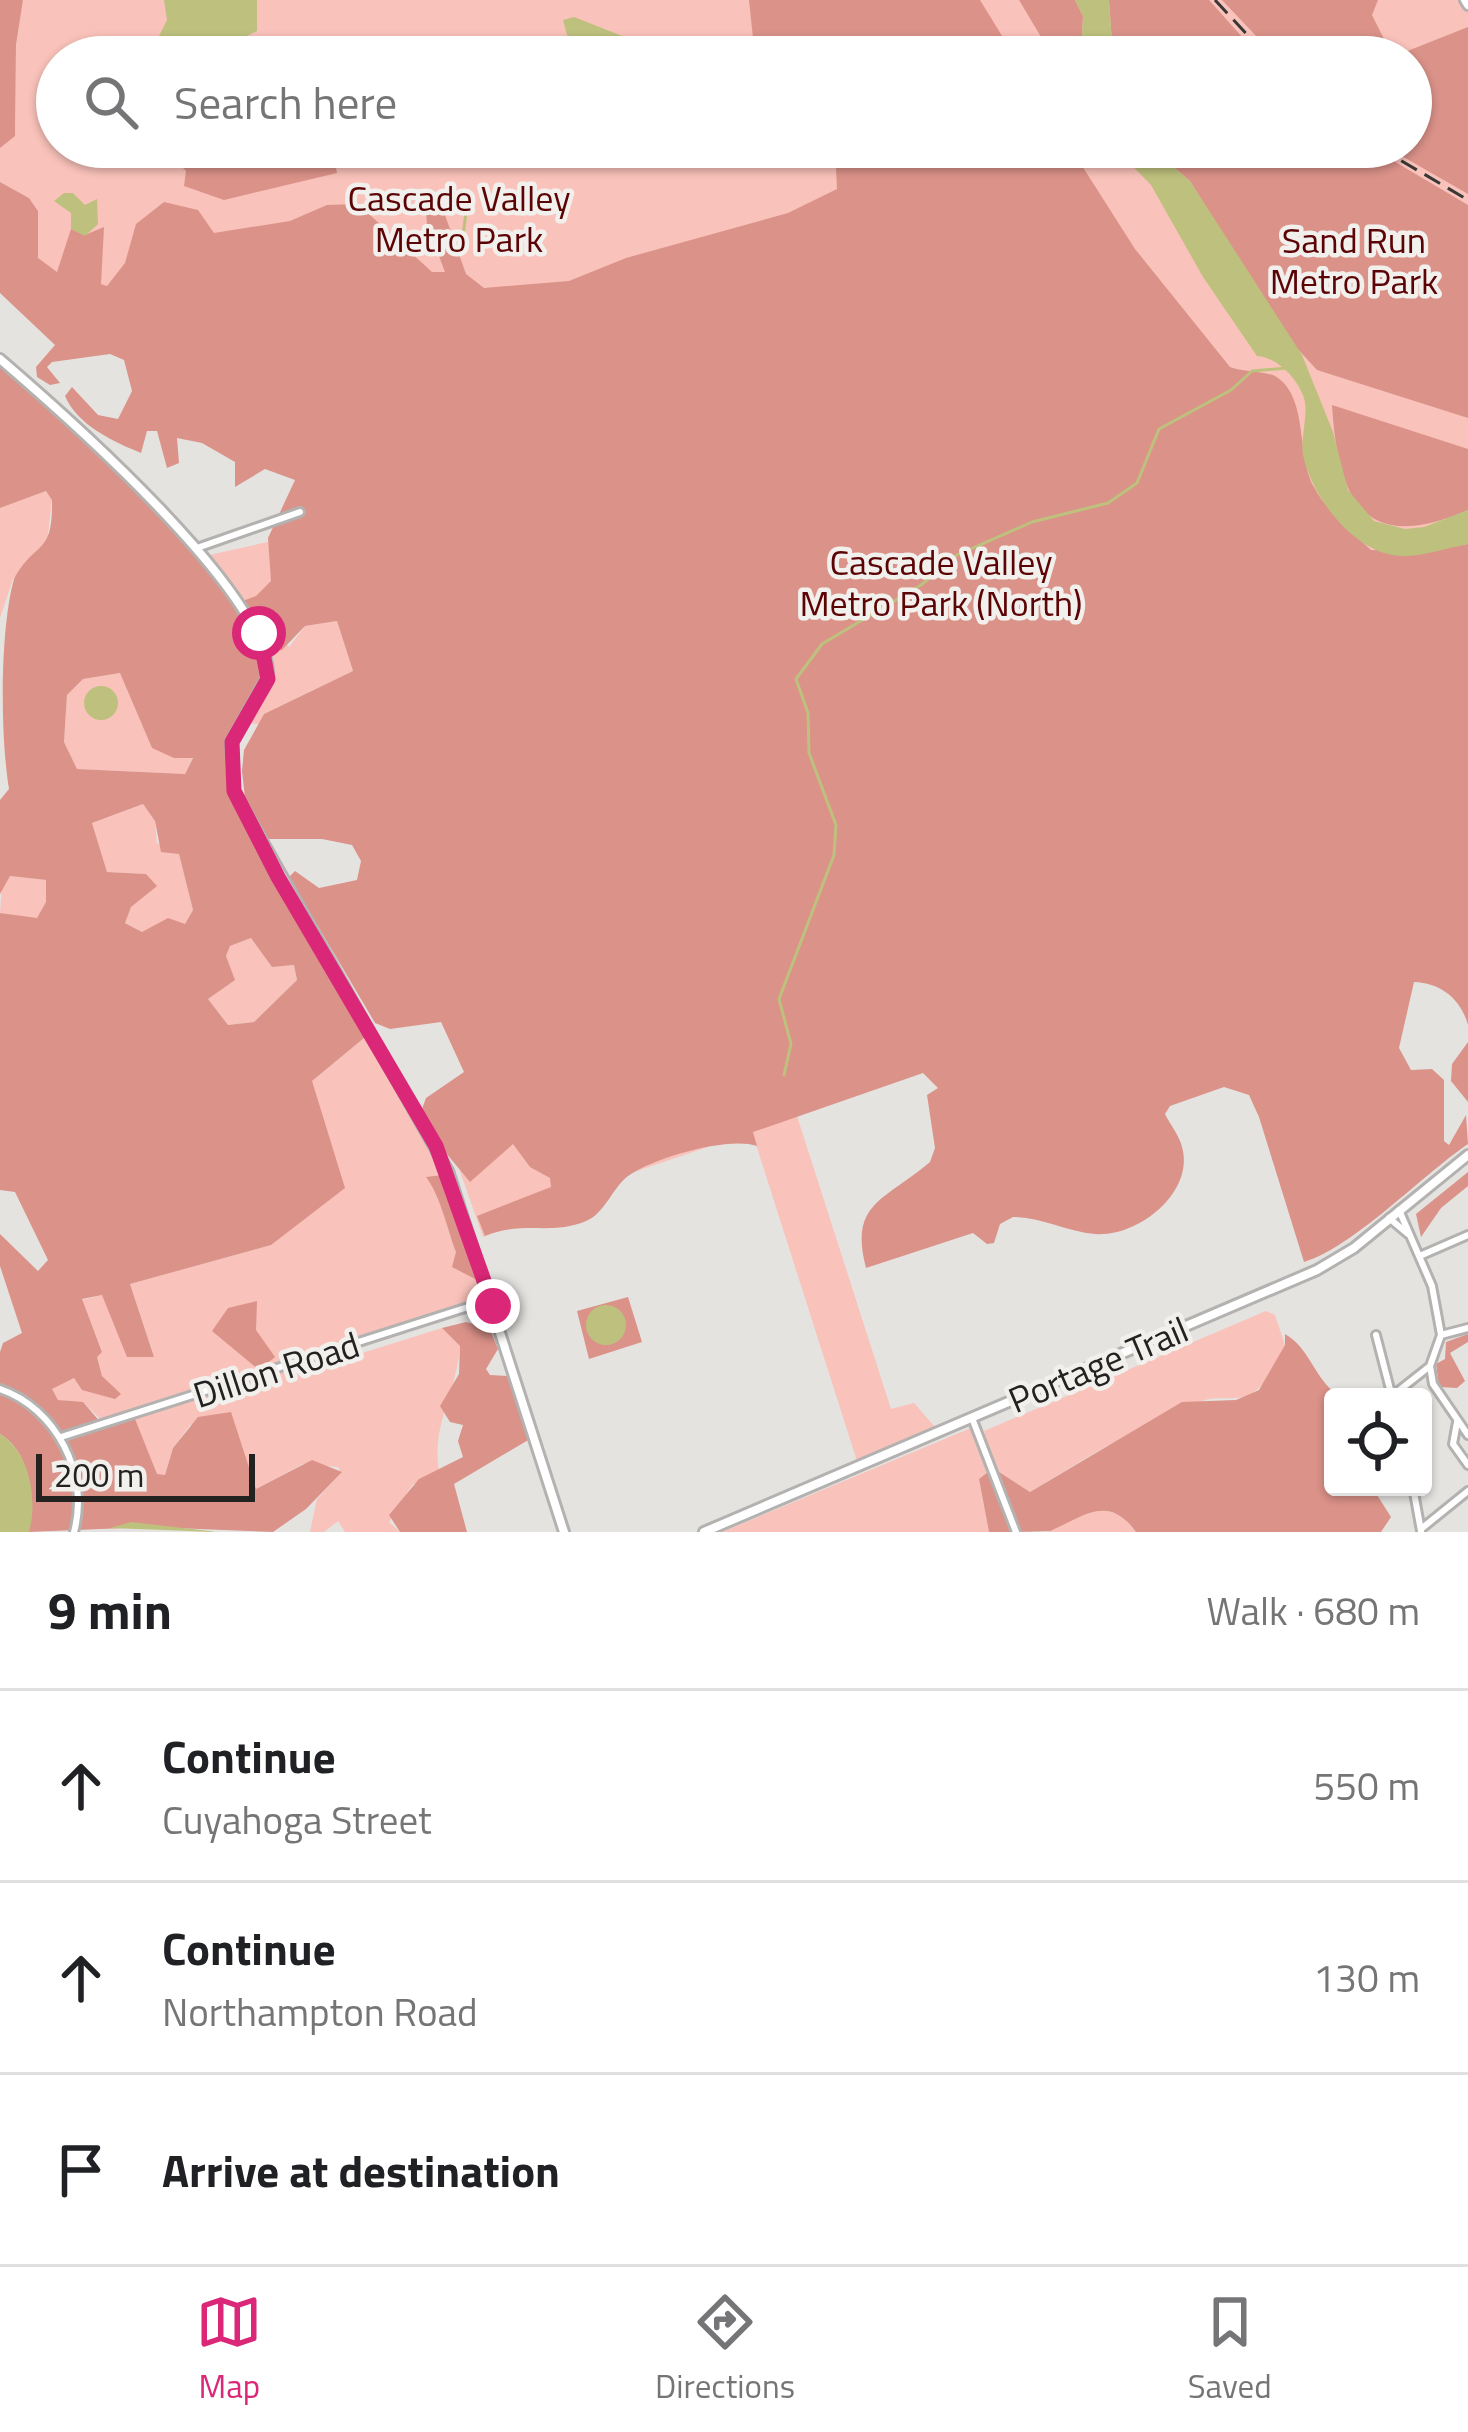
<!DOCTYPE html>
<meta charset="utf-8">
<style>
:root{--surface:#fff;--page:#f2f2f2;--text:#202124;--muted:#757577;--line:#e0e0e0;--accent:#db2777}
body{margin:0;font-family:"Titillium Web",sans-serif;background:var(--page);color:var(--text)}
.controls{position:absolute;right:36px;bottom:36px;display:grid;overflow:hidden;border-radius:12px;box-shadow:0 3px 9px #0004}
.controls button{width:108px;height:108px;display:grid;place-items:center;padding:0;border:0;border-bottom:3px solid var(--line);background:var(--surface);color:var(--text);font:60px sans-serif}
.scale{position:absolute;left:36px;bottom:30px;width:219px;box-sizing:border-box;padding-left:12px;border:6px solid #232221;border-top:0;font-size:33px;line-height:42px;white-space:nowrap;color:#232221;-webkit-text-stroke:9px #f2f0ed;paint-order:stroke}
.stop{position:absolute;width:36px;height:36px;margin:-27px;border:9px solid #db2777;border-radius:50%;background:#fff}
.stop.end{background:#db2777;border-color:#fff;box-shadow:0 3px 12px #0008}
.list{margin:0;padding:0;list-style:none}
h2{display:flex;justify-content:space-between;align-items:center;height:156px;margin:0;padding:0 48px;font-size:51px}
h2 small{font-size:39px;font-weight:400;color:var(--muted)}
.list li{display:grid;grid-template-columns:78px 1fr auto;gap:36px;align-items:center;box-sizing:border-box;height:192px;padding:0 48px;border-top:3px solid var(--line)}
.list b{display:block;font-size:45px;white-space:nowrap}
.list p{margin:0;font-size:39px;white-space:nowrap;color:var(--muted)}
.list em{font-size:39px;font-style:normal;color:var(--muted)}
.icon{flex:none;width:66px;height:66px;fill:none;stroke:currentColor;stroke-width:2;stroke-linecap:round;stroke-linejoin:round}
.map{position:relative;flex:none;width:1468px;height:1532px;overflow:hidden}
.search{position:absolute;background:var(--surface);box-shadow:0 3px 9px #0004;left:36px;right:36px;top:36px;height:132px;display:flex;align-items:center;gap:30px;box-sizing:border-box;padding:0 42px;border-radius:66px;color:var(--muted);font-size:45px}
.sheet{height:732px;background:var(--surface)}
nav{display:flex;justify-content:space-around;align-items:center;box-sizing:border-box;height:168px;border-top:3px solid var(--line);background:var(--surface);font-size:33px;color:var(--muted)}
nav a{display:grid;justify-items:center;gap:6px}
nav .on{color:var(--accent)}
.map>svg:first-child{display:block}
</style>
<div class="map">
<svg width="1468" height="1532" viewBox="0 0 1468 1532">
<rect width="100%" height="100%" fill="#e5e3e0"/>
<path fill="#f9c2ba" fill-rule="evenodd" d="M23 0H1468V839L925 1054 797 1116 891 1409 914 1403 934 1426 929 1432 857 1461 752 1132 631 1173 483 1237 456 1160 701 1073 508 572 274 631 289 647 305 626 337 621 353 671 264 714 260 724 243 723 200 557 463 499 107 286 57 272 38 259V211L29 198 0 182V148L15 135 16 45ZM57 57H1411V147H57Z
M46 491 52 499 47 544 13 579 0 618V508Z
M121 673 152 748 193 757 185 774 77 769 64 742 67 695 83 679Z
M143 804 155 821 157 843 179 854 193 910 185 924 142 932 124 922 146 874 107 872 92 823Z
M10 876 46 880V902L37 919 0 913 2 884Z
M251 938 272 967 294 965 297 980 254 1022 228 1025 208 999 234 980 226 956 230 946Z
M370 1033 436 1146 490 1300 304 1360 308 1370 442 1328 460 1346C457 1391 431 1426 439 1470L412 1485 389 1522 400 1532H345L338 1521 324 1532H310L317 1499 341 1473 338 1467 303 1464 256 1489 232 1420 190 1425 173 1448 165 1475 156 1474 84 1403 58 1400 51 1388 74 1378 89 1391 120 1395 102 1376 97 1357 102 1351 82 1300 102 1295 154 1357 130 1284 271 1245 312 1081Z
M1266 1311 1275 1315 1285 1345C1277 1359 1268 1383 1255 1391 1238 1404 1220 1394 1202 1401 1140 1424 1086 1458 1030 1492L993 1468 984 1431Z
M971 1428 988 1472 979 1479 989 1532H722Z
M1099 1509 1122 1515 1136 1532H1048L1064 1520Z"/>
<path fill="#db9289" fill-rule="evenodd" d="M0 0H23L16 45 15 136 0 148Z
M749 0H980L1015 57H755Z
M1019 0H1075L1083 16 1081 57H1053Z
M1109 0H1209L1260 57H1113Z
M1222 0H1378L1372 15 1384 39 1405 52 1468 27V194L1386 147H1411V57H1276Z
M163 147H332L337 173 224 200 184 186 186 171Z
M835 147H1070L1135 249 1230 367C1243 372 1264 371 1275 376 1309 396 1296 455 1314 487 1327 512 1351 531 1371 550L1430 551 1468 544V1025C1461 999 1441 983 1414 982L1399 1048 1411 1070 1432 1069 1444 1080V1141L1449 1145 1466 1115 1468 1144C1421 1176 1355 1246 1304 1262L1259 1117 1249 1095 1224 1087 1170 1106 1165 1114C1170 1124 1180 1137 1182 1147 1195 1193 1137 1238 1095 1234 1067 1232 1041 1217 1013 1217L1000 1224 994 1243 987 1244 973 1233 866 1268C849 1203 884 1201 930 1162L935 1148 927 1095 938 1088 923 1073 753 1132 757 1146C729 1136 657 1157 631 1174 613 1185 606 1213 586 1221 551 1236 524 1220 485 1236L477 1216 551 1187 550 1178 530 1167 513 1144 470 1182 441 1147 422 1109 426 1098 464 1072 441 1022 390 1029 375 1023 289 877 295 871 319 888 357 880 361 861 352 845 322 839H260L246 808 242 771 244 750 264 714 353 671 337 621 305 626 281 651 273 630 260 633C283 709 231 705 228 762 226 817 338 978 370 1033L312 1081 345 1188 271 1245 130 1284 154 1357H127L102 1295 82 1299 102 1352 97 1357 102 1376 121 1394 115 1399 82 1390 74 1378 52 1389 58 1400 83 1402 102 1424 133 1414 157 1474 165 1475 173 1448 198 1417 231 1412 256 1489 312 1460 342 1472 306 1509 273 1532 148 1527 28 1532C35 1500 31 1452 0 1434V1352L3 1343 22 1333 0 1266V1234L38 1271 48 1260 15 1192 0 1190V913L37 918 46 902V880L10 876 0 894V800L9 789C0 734 0 629 14 579 36 539 53 557 52 500L46 491 0 508V359L90 438 240 602 256 596 271 581 268 538 295 480 265 469 235 487V462L202 443 177 438 179 463 167 468 157 431H147L141 453C114 442 77 425 65 396L72 387 98 415 118 419 132 391 124 360 110 354 52 362 47 367 60 383 50 385 37 377 36 367 55 345 0 293V182L29 198 38 211V258L57 272 71 229 85 235 104 227 101 284 107 286 125 263 136 224 164 202 198 210 214 233 290 221 327 205 358 204 432 272H445L427 224 425 198 440 201 466 274 484 288 569 281 626 258 788 213 837 189ZM120 673 152 748 174 758H193L185 774 77 769 64 742 67 695 83 679ZM143 804 155 821 161 852 179 854 193 910 185 924 168 918 142 932 125 923 131 907 157 886 146 874 107 872 92 823ZM251 938 272 967 294 965 297 980 254 1022 228 1025 208 999 235 980 226 956 230 946Z
M1150 147H1370L1468 205V418L1317 370 1284 334 1190 181Z
M1332 405 1468 449V510C1365 555 1338 502 1332 405Z
M1468 1042V1102L1451 1081 1452 1064Z
M1468 1172V1186L1441 1208 1421 1237 1416 1214Z
M443 1175 478 1275 477 1280 452 1267 456 1252C447 1228 440 1195 426 1177Z
M628 1297 642 1342 589 1359 577 1311Z
M257 1301 256 1330 275 1357 259 1370 212 1331 228 1308Z
M466 1322 490 1329 498 1349 486 1369 490 1375 508 1376 530 1439 454 1484 467 1532H400L389 1515 419 1479 463 1457 458 1441 463 1425 450 1422 440 1406 459 1374 460 1346 442 1328Z
M1285 1334C1311 1349 1313 1378 1340 1397H1333V1412L1328 1415 1333 1487H1372L1391 1517 1381 1532H1136C1108 1493 1083 1517 1050 1531 1034 1532 1006 1532 989 1532L979 1479 993 1468 1030 1492 1182 1402 1236 1400 1259 1390 1285 1345Z
M1468 1334V1342L1450 1353 1465 1381 1457 1388 1439 1387 1436 1364 1445 1359 1446 1342Z"/>
<path fill="#bec17d" d="M164 0H257V31L205 57H169L156 42 167 20Z
M1075 0H1109L1113 57H1081L1083 16Z
M574 17 645 45 642 57H591L567 35 563 20Z
M1114 147H1150L1190 181 1302 355 1333 432 1348 490 1374 521 1405 529 1424 527 1468 510V544C1447 548 1424 556 1403 556 1356 556 1312 498 1303 455 1300 436 1309 416 1304 398 1298 379 1277 357 1257 356L1203 277 1151 185Z
M64 193H73L85 205 97 199 98 224 85 236 71 229V213L54 201Z
M84 703a17 17 0 1 1 34 0a17 17 0 1 1-34 0Z
M586 1325a20 20 0 1 1 40 0a20 20 0 1 1-40 0Z
M0 1434C30 1452 38 1500 29 1532H0Z
M131 1522 218 1532 110 1528Z"/>
<g fill="none" stroke-linecap="round" stroke-linejoin="round">
<path stroke="#bec17d" stroke-width="3" d="M461 252 466 212
M784 1075 791 1044 779 999 834 855 836 825 809 753 808 713 796 679 822 644 921 585 957 555 1032 522 1108 503 1137 483 1159 429 1231 390 1252 371 1287 368"/>
<defs>
<path id="street" d="M197 548 300 512
M1399 1210 1432 1286 1441 1335 1430 1366 1433 1384 1468 1435
M1389 1218 1408 1234
M1422 1255 1468 1235
M1376 1335 1392 1397
M1441 1335 1468 1328
M0 1389C56 1408 90 1474 74 1532
M1392 1396 1430 1366
M972 1418 1016 1532
M1457 1422 1453 1444 1468 1465
M61 1437 490 1300
M1413 1487 1421 1531
M1421 1529 1468 1491"/>
<path id="secondary" d="M1465 0 1468 5
M0 359C63 413 271 595 268 676L231 742 234 791 448 1171 564 1532
M704 1532 1317 1270 1354 1248 1468 1155"/>
</defs>
<use href="#street" stroke="#b4b2b0" stroke-width="12"/>
<use href="#secondary" stroke="#b4b2b0" stroke-width="14"/>
<use href="#street" stroke="#fff" stroke-width="6"/>
<use href="#secondary" stroke="#fff" stroke-width="8"/>
<path stroke="#393837" stroke-width="3" stroke-dasharray="18 9" stroke-linecap="butt" d="M1215 0 1268 57
M1378 147 1468 200"/>
</g>
<g fill="none" stroke-linecap="round" stroke-linejoin="round">
<path stroke="#db2777" stroke-width="15" d="M259 633 268 679 232 742 234 791 278 877 436 1146 493 1306"/>
</g>
<g text-anchor="middle" dominant-baseline="central" stroke-width="9" stroke-linejoin="round" paint-order="stroke">
<g font-size="36" fill="#5c0305" stroke="#f2f0ed">
<text x="459" y="197">Cascade Valley<tspan x="459" dy="41">Metro Park</tspan></text>
<text x="1354" y="239">Sand Run<tspan x="1354" dy="41">Metro Park</tspan></text>
<text x="941" y="561">Cascade Valley<tspan x="941" dy="41">Metro Park (North)</tspan></text>
</g>
<g font-size="36" fill="#232221" stroke="#f2f0ed">
<text transform="translate(1098 1364) rotate(-23)">Portage Trail</text>
<text transform="translate(276 1369) rotate(-18)">Dillon Road</text>
</g>
</g>
</svg>
<div class="controls">
<button><svg class="icon" aria-label="locate" viewBox="0 0 24 24"><circle cx="12" cy="12" r="6"/><path d="M12 2v4M12 18v4M2 12h4M18 12h4"/></svg></button>
</div>
<div class="scale">200 m</div>
<div class="stop" style="left:259px;top:633px"></div>
<div class="stop end" style="left:493px;top:1306px"></div>
<div class="search"><svg class="icon" aria-label="search" viewBox="0 0 24 24"><circle cx="10" cy="10" r="6"/><path d="M15 15l6 6"/></svg>Search here</div>
</div>
<section class="sheet">
<h2>9 min<small>Walk · 680 m</small></h2>
<ul class="list">
<li><svg class="icon" aria-label="ahead" viewBox="0 0 24 24"><path d="M12 20V5M6 11l6-6 6 6"/></svg><div><b>Continue</b><p>Cuyahoga Street</p></div><em>550 m</em></li>
<li><svg class="icon" aria-label="ahead" viewBox="0 0 24 24"><path d="M12 20V5M6 11l6-6 6 6"/></svg><div><b>Continue</b><p>Northampton Road</p></div><em>130 m</em></li>
<li><svg class="icon" aria-label="arrive" viewBox="0 0 24 24"><path d="M6 21V4h12l-3 4 3 4H6"/></svg><div><b>Arrive at destination</b></div></li>
</ul>
</section>
<nav>
<a class="on"><svg class="icon" aria-label="map" viewBox="0 0 24 24"><path d="M3 6l6-2 6 2 6-2v14l-6 2-6-2-6 2zM9 4v14M15 6v14"/></svg>Map</a>
<a><svg class="icon" aria-label="directions" viewBox="0 0 24 24"><path d="M12 3l9 9-9 9-9-9zM9 14v-3h6M13 9l2 2-2 2"/></svg>Directions</a>
<a><svg class="icon" aria-label="saved" viewBox="0 0 24 24"><path d="M7 4h10v16l-5-4-5 4z"/></svg>Saved</a>
</nav>
